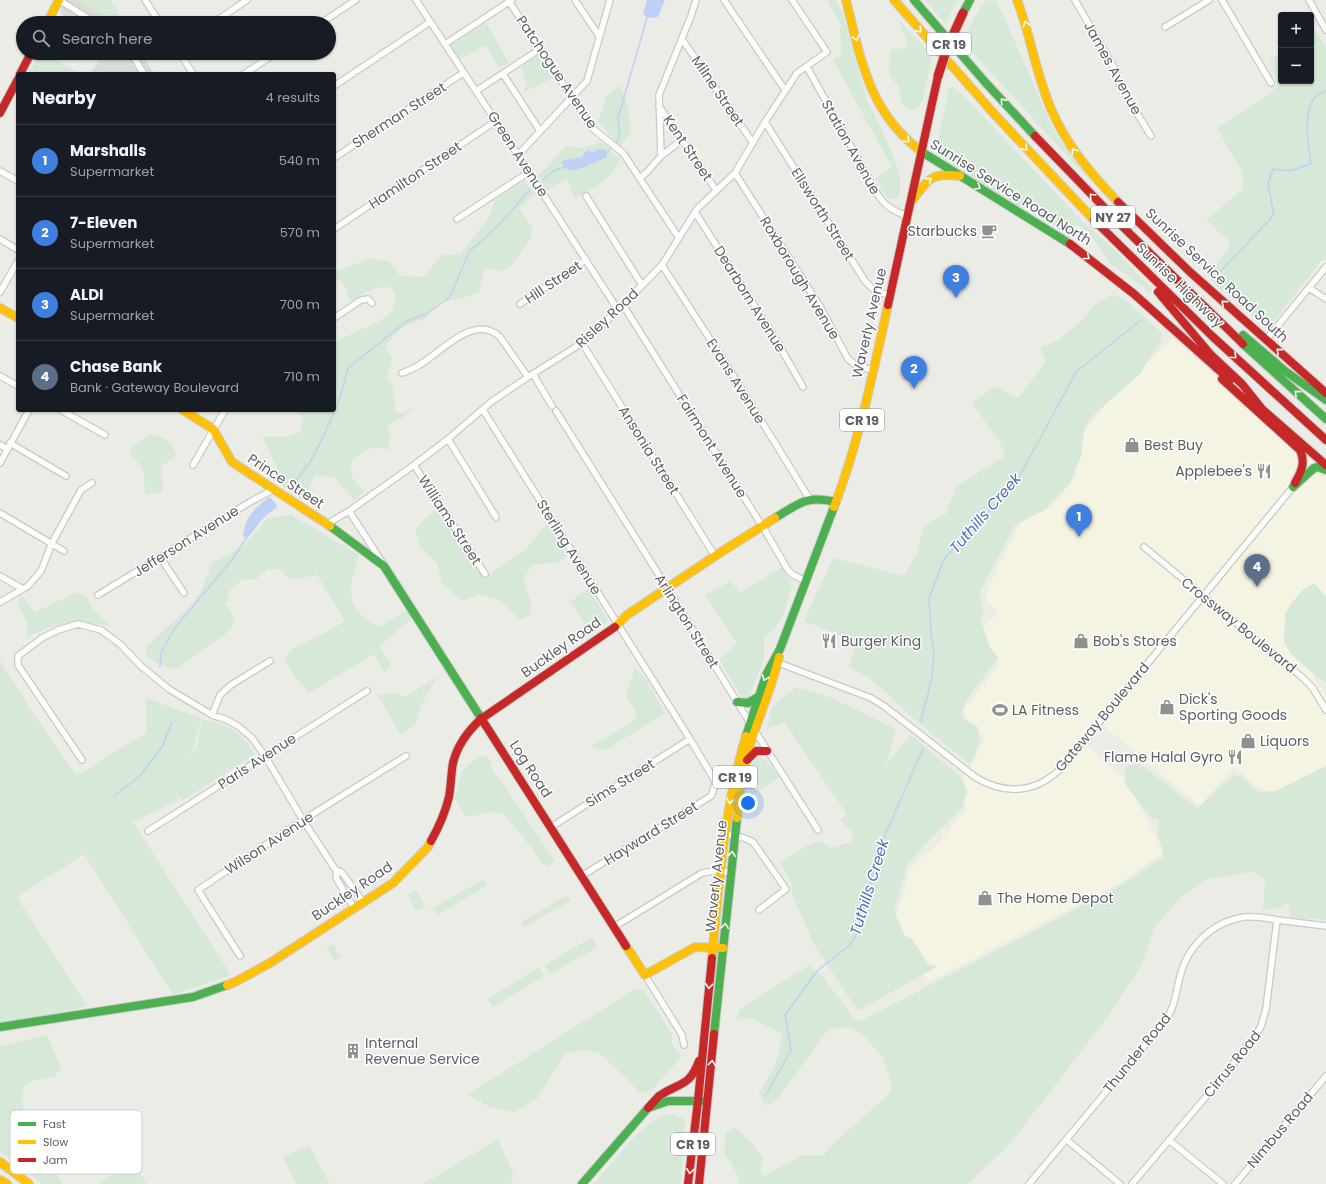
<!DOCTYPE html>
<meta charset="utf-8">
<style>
:root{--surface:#171b24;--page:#20242c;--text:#f1f3f6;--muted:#9ea1a6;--line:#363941;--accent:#8f9092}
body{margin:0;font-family:Poppins,sans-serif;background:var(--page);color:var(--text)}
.controls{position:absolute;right:12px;top:12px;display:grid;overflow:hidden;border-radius:4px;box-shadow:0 1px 3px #0004}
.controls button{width:36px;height:36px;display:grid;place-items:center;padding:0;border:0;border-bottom:1px solid var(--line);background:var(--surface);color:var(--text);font:20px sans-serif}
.you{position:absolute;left:748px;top:803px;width:14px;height:14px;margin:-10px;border:3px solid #fff;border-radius:50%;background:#1a73e8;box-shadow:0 0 0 6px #1a73e833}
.badge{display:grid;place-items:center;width:26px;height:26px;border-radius:50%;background:var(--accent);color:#fff;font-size:13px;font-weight:700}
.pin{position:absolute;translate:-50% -33px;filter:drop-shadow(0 1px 2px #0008)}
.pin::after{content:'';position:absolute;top:21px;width:14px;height:12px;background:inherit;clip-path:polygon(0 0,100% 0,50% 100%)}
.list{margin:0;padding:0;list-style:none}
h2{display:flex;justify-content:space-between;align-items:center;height:52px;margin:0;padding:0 16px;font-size:17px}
h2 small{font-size:13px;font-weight:400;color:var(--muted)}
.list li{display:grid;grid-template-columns:26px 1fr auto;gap:12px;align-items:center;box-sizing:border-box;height:72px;padding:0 16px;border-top:1px solid var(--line)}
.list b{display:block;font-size:15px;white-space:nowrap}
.list p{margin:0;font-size:13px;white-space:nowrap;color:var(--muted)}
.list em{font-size:13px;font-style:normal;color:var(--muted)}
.icon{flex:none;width:22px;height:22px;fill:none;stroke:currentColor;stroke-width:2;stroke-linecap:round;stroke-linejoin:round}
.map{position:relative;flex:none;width:1326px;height:1184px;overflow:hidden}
.search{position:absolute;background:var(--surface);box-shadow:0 1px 3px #0004;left:16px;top:16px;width:320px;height:44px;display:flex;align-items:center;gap:10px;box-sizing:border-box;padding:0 14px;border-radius:22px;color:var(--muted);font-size:15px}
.panel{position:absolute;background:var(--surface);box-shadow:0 1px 3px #0004;left:16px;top:72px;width:320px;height:340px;border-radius:4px}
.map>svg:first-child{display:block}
</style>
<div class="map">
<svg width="1326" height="1184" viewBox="0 0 1326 1184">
<rect width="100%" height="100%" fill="#ecece7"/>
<path fill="#f5f4e2" d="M1173 338 1326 473V663L1314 677 1326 697V765L1270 797 1234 767 1200 806 1099 722 1083 742 1125 780 1164 852 1117 885 928 982 894 921 905 891 908 871 940 841 966 810 961 782 969 772 985 737 969 722 966 717 964 711 966 706 1000 665 977 632 997 615 985 595 1021 521 1051 507 1075 479 1081 435 1116 391Z"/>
<path fill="#dcdcd6" d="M65 0H107L122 23H77L60 13Z
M103 53H141L154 74H91Z"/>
<path fill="#d6e8d7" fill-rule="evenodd" d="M78 0H110L116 8 122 23H114Z
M827 0H836L843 14 866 97 887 141 900 174V193L897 198 888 199 876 178 892 167 833 60 841 54 840 28 841 25Z
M925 0H957L946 24Z
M995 0 1003 14 1054 131 1091 182 965 44C967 27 976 14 986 1Z
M899 20 932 56 923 99 917 108 910 110C895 100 904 95 898 85 896 82 891 80 890 76 887 68 891 58 891 50L900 49 908 45Z
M486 23 509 63 499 68 486 45 459 60 450 45Z
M1311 24 1326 48V259L1321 261 1268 329 1216 285 1208 275 1230 247 1229 241 1206 220 1243 189 1242 172 1217 128 1270 94 1277 86C1276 77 1272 68 1270 59L1281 54V81H1311Z
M42 53H47L79 74H31L30 70Z
M539 54 553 78 524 92 527 84 521 67Z
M619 85C629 104 630 111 631 132L620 147 598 121 607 96Z
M952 87 963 95 1086 225 1114 249 1152 290 1150 293 1128 275 1111 264 1089 233 1076 224 1068 235 947 163 936 149 949 88Z
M601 142 620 159C613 177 592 189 576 199L573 195 567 179 546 191 536 176 543 171 565 147 571 146 580 149ZM599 149 591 164 571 170 566 169 565 160 583 157Z
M525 181 535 193 519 208 532 227 531 238 511 266 501 271 490 269 484 270 479 293 459 299 441 301 426 318 403 327 385 346 393 359 386 380 393 385 395 412 400 414 415 407 403 417 392 422 387 426 391 439 388 450C368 445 365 450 351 462L352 477 364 492 354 500 335 478 315 474 304 501 282 486V478L262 437H286L301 432 303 418 295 410H334V342L380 321 393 310 395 294 392 288C378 284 362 294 350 301L343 283 340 280 334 281V272L372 258 381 261H389L400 276 423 277 443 254 460 255 487 220 497 198Z
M1109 296 1122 297 1162 333 1161 341 1140 374 1089 419 1084 430 1081 457 1070 482 1045 510 1015 525 979 593C982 603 985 611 981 621L990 647 998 658 967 699 962 713 964 719 977 726 980 742 970 764C951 749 932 734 913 718 892 698 875 679 849 667L855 649 851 640 804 621 833 558 904 576 917 554 923 528 933 520 946 514 956 487 1005 456 1000 443 972 403 994 387 1001 389 1018 398 1046 362 1040 347 1057 341 1078 324 1095 305Z
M149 434C166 439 170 438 176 455L161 467 163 492 145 495C144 470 145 470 128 451Z
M437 509 484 578 525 550 548 523 566 555 565 559 558 562 532 565 523 580 530 598 531 615 519 620 506 605 495 599 479 594 463 601 442 584 437 563 421 548 415 531 420 524Z
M291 515 359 555C353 578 343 598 363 616 367 621 374 624 379 627L408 610 412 618 379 647 391 663 385 674 374 654 309 693 295 677 284 659 292 649 327 632 345 621 317 575 296 579 288 578 280 569H268L256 579H243L230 590 226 605 234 617 232 629 179 667 170 669 146 657V647L190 606 200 594 212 563 244 546 268 518Z
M782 567 792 584C786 608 785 622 764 638V659L748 698 743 699 719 660 737 643 705 595 731 581 740 593Z
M1314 583 1326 597V683L1318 678 1292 655 1284 642 1285 614 1293 601 1304 589Z
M588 589 609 621 591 632 570 602Z
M78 592 87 598 94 610 110 626 79 622 50 627 27 637 28 624 17 603 21 595 35 612Z
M0 660 27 704 76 776 146 733V698L201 718 193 750 174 764 196 749 202 719C229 725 240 730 255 754L182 801 176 792 178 800 133 822 231 975 173 995 84 854 17 897 87 1006 0 1025Z
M635 668 645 678 665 713 604 751 591 746 628 725 636 718V712L626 696Z
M438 676C428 692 419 706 416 725L400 734 378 695 393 693 406 697Z
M797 687 832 698 890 726 896 732 885 766 911 735 963 779 967 792 962 808 923 846 907 866 894 911 905 936 911 938 929 965 938 966 858 1011 816 948 792 895V884L780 862 810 844 820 841 831 848 850 842 853 837 852 831 840 820 847 814 784 722 767 729 771 708 781 698Z
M480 756 488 757 493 771 502 782 555 861 548 867 542 863 530 846 504 814 493 812 466 817 455 799 462 770Z
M759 758C768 759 774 770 779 777L745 800C746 786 747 771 755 759Z
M1137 762 1197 808 1233 776 1242 777 1258 792 1276 791 1326 766V920L1290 917 1289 907 1286 903 1281 908 1263 910 1265 878 1252 872 1207 879 1183 895 1154 928 1142 964 1109 1015 1010 1144 968 1184H737L739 1177 724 1153 725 1133 734 1127 751 1142 763 1158 760 1171 765 1176 802 1155H823L835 1142 889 1094 892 1086 883 1057 860 1032 850 1028 839 1027 828 1030 775 1102 765 1106 759 1093 774 1068 783 1035 771 1028 750 1018 735 1020 741 1008 809 965 824 978 855 1020 861 1021 1118 887 1164 857 1157 832 1159 828V819H1152L1125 784 1126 767Z
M484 879 488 885 437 915 433 908Z
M416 890 426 907 416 911 408 895Z
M567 895 571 901 524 927 521 922Z
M592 937 598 947 550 974 545 965Z
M333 944 341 957 335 960 326 948Z
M539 967 544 976 493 1007 488 999Z
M637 988 645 992 672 1034V1045L682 1056 651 1091 639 1093 629 1081 598 1052 581 1050 564 1055 537 1099 514 1112 489 1107 468 1094Z
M47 1035 61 1067 54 1078 34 1080 24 1086C18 1115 29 1108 43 1129L37 1142 63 1184H42L0 1152V1046Z
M671 1113 685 1120V1143L680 1184H593L636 1135 659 1117Z
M105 1123 147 1184H98L119 1171 107 1151 99 1131Z
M498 1139 514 1176 510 1184H423Z
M309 1145 330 1184H296L283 1157Z"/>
<path fill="#bed1f4" d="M647 0H665L658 17 647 18 643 14Z
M599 149 606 150 607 157C599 160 579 171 571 170 566 170 563 165 561 162L565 160 583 157 584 153 587 150 593 152Z
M268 498H271L277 505 276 508C270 512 264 517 259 523 255 529 252 534 246 538L243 536C245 517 254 509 268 498Z"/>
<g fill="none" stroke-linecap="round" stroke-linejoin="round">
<path stroke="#bed1f4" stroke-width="1.5" d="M614 144 620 137 618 118 647 18
M606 153 612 147
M543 180 553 171 567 166
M1218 274 1274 215 1268 184 1273 169 1290 171 1311 164C1308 145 1302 114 1315 97 1317 94 1323 92 1326 91
M290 488 309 464 323 437 339 401 348 368 407 321 428 313 449 298 470 251 496 228 529 191
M160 667 161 653 174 629 232 560 247 537
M921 721 932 677 934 652 931 634 929 598 944 559 1017 481 1076 372 1140 321
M114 796 140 776 162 747 172 722
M766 1095 791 1050 785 1015 817 971 850 945 856 935 880 846 923 749"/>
<defs>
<path id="street" d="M59 0 96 23
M145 0 160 23
M416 0 518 155 618 310
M508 0 592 128 623 153 679 238
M575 0 599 36
M724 0 785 90
M1075 0 1116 71 1120 86 1151 136
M1222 0 1271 83
M1309 0 1326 30
M213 23 247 0
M321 23 356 0
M1165 27 1209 0
M682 39 753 143
M445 44 512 0
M131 53 144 74
M180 53 193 74
M807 67 878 195C886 207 894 211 907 216
M244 74 276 53
M503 74 540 131
M334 86 430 22
M476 91 540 49
M659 106 716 190
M765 122 865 281 873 289 890 296
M518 155 587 81 610 0
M661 156 682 140
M334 158 463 73
M0 171 18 181
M735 173 821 308 848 359 857 366 873 370
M640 178 647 172 661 156 659 95 691 16 696 0
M586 196 642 285
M695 212 775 338 803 387
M457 219 529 172
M334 229 496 121
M0 239 18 250
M662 265 728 367 809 498
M1309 288 1326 299
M0 292 18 261
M520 304 586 260
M623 305 764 529 788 570 793 575 806 581
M334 318 361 300 368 299 372 303
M1266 340 1326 267
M582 343 715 556
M402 373C407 371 412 369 416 367 440 354 474 312 500 337L528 377
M533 374 552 406
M0 376 18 386
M61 410 105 435
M483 410 690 739 715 781 714 788 711 796 583 875
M556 411 669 591 750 723
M448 439 496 517
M10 443 66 476
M0 445 8 449
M0 463 29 410
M193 465 225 410
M414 465 485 574
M349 511 382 562
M0 513 64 551
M327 524 349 511 414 465 448 439 491 402 528 377 582 343 602 325 623 305 662 265 697 209 735 173 765 122 797 73 827 52 792 0
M1144 547 1303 678 1312 687 1326 710
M160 557 184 593
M0 576 23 589 28 586 41 571 52 543 81 490 92 483
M98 595 250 502 274 489
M0 602 23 589
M776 662 871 698 884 706 975 777C1006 796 1038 793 1063 766L1293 487
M212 715 220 695 231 685 270 661
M755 731 818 830
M82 760 18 665V656L42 638 58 630 78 624 101 630 120 644 141 666 169 689 212 715 225 719 238 726 252 738 265 756 303 820 337 872
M551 827 690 739
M148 831 367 691
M725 834 744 838 753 842 786 889 759 910
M354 908 336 878 337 872 340 871 343 874 363 902
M614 927 702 873 713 871 730 872
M240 956 198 890 303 820 406 756
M645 975 682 1035 684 1045
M1067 1140 1120 1184
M1170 1141 1223 1184
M1029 1184 1166 1020C1178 1002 1176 981 1185 962 1196 938 1218 921 1244 917 1255 916 1266 918 1277 920 1293 922 1310 924 1326 926
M1132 1184 1221 1079 1256 1035 1261 1026 1266 1009 1277 920
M1235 1184 1326 1076"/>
<path id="fast" d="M914 0 985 82 1035 136
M963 13 970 0
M922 152 1070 244
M1243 335 1285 371 1326 400
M1243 344 1326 419
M1293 487 1314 468 1318 467 1326 470
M775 518C800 503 806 495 836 502
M330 526 384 566 481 718
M737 702 748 703 758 697
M746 736 766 675 780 649 834 507
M0 1027 193 997 227 985
M714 1034 737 818
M582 1184 648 1108 668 1101H703"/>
<path id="slow" d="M846 0C861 60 869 113 922 152
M894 0 996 116 1094 220
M1017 0C1031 36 1036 76 1052 111 1067 146 1092 175 1118 202
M47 23 59 0
M912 201C928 179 931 172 960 176
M0 308 18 318
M183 410 213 429 232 462 330 526
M834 507C859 442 873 373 888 305
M615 627 627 615 715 556 775 518
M737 818C739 794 743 769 750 745 759 716 772 687 779 657
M626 946 645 975 695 947 723 948
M712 958C719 883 724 808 746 736
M227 985 235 982 270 963 393 883 428 847 431 841
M0 1162 29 1184
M0 1180 7 1184"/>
<path id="jam" d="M20 74 31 53
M0 113 18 79
M1035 136 1124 228 1243 344
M1118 202 1190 272 1326 393
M1094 220 1212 336 1326 440
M1070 244 1134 294 1230 380
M1158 292 1211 355 1242 384 1262 409 1326 465
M888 305 938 76
M1222 379 1300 450C1306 463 1301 472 1295 483
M481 718 626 946
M747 760 756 751H767
M431 841C439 827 445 813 449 797 451 786 451 774 453 763 457 746 468 731 481 719L615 627
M648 1108C652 1104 655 1100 659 1096 679 1082 689 1088 699 1061
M688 1184 698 1101 712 958
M699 1184 714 1034"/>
</defs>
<use href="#street" stroke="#c9c9c7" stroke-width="8"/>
<use href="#fast" stroke="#c9cac9" stroke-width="10"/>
<use href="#slow" stroke="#c9cac9" stroke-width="10"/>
<use href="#jam" stroke="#c9cac9" stroke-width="10"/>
<use href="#street" stroke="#fcfcfb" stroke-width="5.5"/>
<use href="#fast" stroke="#4caf50" stroke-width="8"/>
<use href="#slow" stroke="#ffc107" stroke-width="8"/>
<use href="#jam" stroke="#c62828" stroke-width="8"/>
<defs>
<path id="jam-bridge" d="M938 76 947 48 963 13"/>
</defs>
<use href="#jam-bridge" stroke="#d3d0b7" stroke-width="11" stroke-linecap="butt"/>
<use href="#jam-bridge" stroke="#c62828" stroke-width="9"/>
</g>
<defs><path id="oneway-chevron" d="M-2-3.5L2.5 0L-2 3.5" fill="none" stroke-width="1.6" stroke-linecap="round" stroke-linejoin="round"/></defs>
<g stroke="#f6fbf6">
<use href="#oneway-chevron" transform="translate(1026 24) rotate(-107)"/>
<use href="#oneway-chevron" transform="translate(919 30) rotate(49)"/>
<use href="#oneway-chevron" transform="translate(856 38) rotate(75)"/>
<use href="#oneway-chevron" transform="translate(1003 101) rotate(-132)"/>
<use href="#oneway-chevron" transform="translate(907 140) rotate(44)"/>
<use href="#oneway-chevron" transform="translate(1025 148) rotate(46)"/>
<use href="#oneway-chevron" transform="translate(1074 151) rotate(-124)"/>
<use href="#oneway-chevron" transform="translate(929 180) rotate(-41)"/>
<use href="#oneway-chevron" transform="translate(978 187) rotate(31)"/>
<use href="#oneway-chevron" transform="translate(1092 196) rotate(-134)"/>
<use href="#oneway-chevron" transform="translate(1087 257) rotate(37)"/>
<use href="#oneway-chevron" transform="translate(1224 303) rotate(-139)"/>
<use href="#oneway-chevron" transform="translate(1279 351) rotate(-139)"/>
<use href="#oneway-chevron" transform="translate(1234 356) rotate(43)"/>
<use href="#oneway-chevron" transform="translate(1297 393) rotate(-138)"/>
<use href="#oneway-chevron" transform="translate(765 678) rotate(112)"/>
<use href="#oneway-chevron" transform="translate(730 801) rotate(100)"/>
<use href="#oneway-chevron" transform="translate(732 854) rotate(-84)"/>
<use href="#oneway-chevron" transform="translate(725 926) rotate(-84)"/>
<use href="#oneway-chevron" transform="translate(709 986) rotate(95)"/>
<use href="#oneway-chevron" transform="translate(712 1063) rotate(-84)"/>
<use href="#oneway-chevron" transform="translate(690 1171) rotate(97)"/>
</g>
<defs>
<symbol id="cafe-bare" viewBox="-9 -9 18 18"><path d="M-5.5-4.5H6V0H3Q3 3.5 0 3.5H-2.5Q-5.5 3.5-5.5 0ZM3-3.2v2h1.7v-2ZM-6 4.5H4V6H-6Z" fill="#8f9092" stroke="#fff" stroke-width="2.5" paint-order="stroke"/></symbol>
<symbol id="shop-bare" viewBox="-9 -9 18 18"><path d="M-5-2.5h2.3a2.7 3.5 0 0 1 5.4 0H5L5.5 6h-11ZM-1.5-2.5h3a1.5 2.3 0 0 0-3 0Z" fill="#8f9092" stroke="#fff" stroke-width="2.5" paint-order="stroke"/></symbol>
<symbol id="restaurant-bare" viewBox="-9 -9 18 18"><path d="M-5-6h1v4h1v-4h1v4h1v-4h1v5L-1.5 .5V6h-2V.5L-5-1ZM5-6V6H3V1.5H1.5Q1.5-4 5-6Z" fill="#8f9092" stroke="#fff" stroke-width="2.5" paint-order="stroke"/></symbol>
<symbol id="stadium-bare" viewBox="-9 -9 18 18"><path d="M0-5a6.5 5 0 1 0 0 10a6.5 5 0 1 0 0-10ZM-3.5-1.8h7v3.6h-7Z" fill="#8f9092" stroke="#fff" stroke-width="2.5" paint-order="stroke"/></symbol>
<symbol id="building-bare" viewBox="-9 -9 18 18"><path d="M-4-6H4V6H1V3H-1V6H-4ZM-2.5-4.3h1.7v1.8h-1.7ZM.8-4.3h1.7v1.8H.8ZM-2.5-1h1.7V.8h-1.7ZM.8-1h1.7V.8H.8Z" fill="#8f9092" stroke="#fff" stroke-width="2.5" paint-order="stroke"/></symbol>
</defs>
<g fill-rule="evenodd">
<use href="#cafe-bare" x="978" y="220" width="22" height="22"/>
<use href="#shop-bare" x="1121" y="434" width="22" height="22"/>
<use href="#restaurant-bare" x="1253" y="460" width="22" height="22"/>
<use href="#restaurant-bare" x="818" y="630" width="22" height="22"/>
<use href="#shop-bare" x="1070" y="630" width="22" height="22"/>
<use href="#shop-bare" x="1156" y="696" width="22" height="22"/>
<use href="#stadium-bare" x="989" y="699" width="22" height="22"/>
<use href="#shop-bare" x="1237" y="730" width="22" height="22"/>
<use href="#restaurant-bare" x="1224" y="746" width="22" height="22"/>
<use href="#shop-bare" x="974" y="887" width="22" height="22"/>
<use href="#building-bare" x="342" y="1040" width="22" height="22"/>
</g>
<g text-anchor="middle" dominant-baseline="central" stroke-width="3" stroke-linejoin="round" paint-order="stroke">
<g fill="#fff" stroke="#8e8f93" stroke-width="1">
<rect x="927" y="33" width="44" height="22" rx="3"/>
<rect x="1091" y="206" width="44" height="22" rx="3"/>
<rect x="840" y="409" width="44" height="22" rx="3"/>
<rect x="713" y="766" width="44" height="22" rx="3"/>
<rect x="671" y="1133" width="44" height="22" rx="3"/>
</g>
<g font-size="13" font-weight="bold" fill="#5d5f65">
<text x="949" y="44">CR 19</text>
<text x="1113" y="217">NY 27</text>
<text x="862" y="420">CR 19</text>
<text x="735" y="777">CR 19</text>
<text x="693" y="1144">CR 19</text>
</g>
<g font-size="14" fill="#5d5f65" stroke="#fff">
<text transform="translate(1113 68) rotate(61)">James Avenue</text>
<text transform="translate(557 72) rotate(56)">Patchogue Avenue</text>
<text transform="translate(718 91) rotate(56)">Milne Street</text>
<text transform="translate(399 115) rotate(-33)">Sherman Street</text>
<text transform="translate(851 147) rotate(61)">Station Avenue</text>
<text transform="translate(688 148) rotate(56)">Kent Street</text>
<text transform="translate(518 154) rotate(57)">Green Avenue</text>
<text transform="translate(415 175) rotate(-34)">Hamilton Street</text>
<text transform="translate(1011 192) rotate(32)">Sunrise Service Road North</text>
<text transform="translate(823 214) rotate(58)">Ellsworth Street</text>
<text transform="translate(1217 275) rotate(43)">Sunrise Service Road South</text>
<text transform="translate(800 278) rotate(59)">Roxborough Avenue</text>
<text transform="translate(553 282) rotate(-34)">Hill Street</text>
<text transform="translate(1180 285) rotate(44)">Sunrise Highway</text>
<text transform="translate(750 299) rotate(58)">Dearborn Avenue</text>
<text transform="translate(607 318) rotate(-43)">Risley Road</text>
<text transform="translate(869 323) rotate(-77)">Waverly Avenue</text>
<text transform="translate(736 381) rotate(58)">Evans Avenue</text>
<text transform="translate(712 446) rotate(58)">Fairmont Avenue</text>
<text transform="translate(649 450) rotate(58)">Ansonia Street</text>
<text transform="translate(286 481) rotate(33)">Prince Street</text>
<text transform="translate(450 520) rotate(57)">Williams Street</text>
<text transform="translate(186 541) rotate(-32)">Jefferson Avenue</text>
<text transform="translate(569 547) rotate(58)">Sterling Avenue</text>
<text transform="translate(687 621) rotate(58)">Arlington Street</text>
<text transform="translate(1239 625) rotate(39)">Crossway Boulevard</text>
<text transform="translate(561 647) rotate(-35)">Buckley Road</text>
<text transform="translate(1102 717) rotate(-50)">Gateway Boulevard</text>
<text transform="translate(257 761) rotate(-33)">Paris Avenue</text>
<text transform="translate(531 769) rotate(57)">Log Road</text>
<text transform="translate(620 783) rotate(-32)">Sims Street</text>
<text transform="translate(651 833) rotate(-32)">Hayward Street</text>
<text transform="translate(269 843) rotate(-33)">Wilson Avenue</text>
<text transform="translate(716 876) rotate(-84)">Waverly Avenue</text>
<text transform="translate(352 891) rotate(-34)">Buckley Road</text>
<text transform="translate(1137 1053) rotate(-51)">Thunder Road</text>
<text transform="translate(1232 1064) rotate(-51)">Cirrus Road</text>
<text transform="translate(1280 1130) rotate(-50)">Nimbus Road</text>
</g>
<g font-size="14" fill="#5d5f65" stroke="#fff" text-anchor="start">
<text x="977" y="231" text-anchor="end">Starbucks</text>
<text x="1144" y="445">Best Buy</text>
<text x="1252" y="471" text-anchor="end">Applebee's</text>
<text x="841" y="641">Burger King</text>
<text x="1093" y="641">Bob's Stores</text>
<text x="1179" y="699">Dick's<tspan x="1179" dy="16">Sporting Goods</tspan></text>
<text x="1012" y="710">LA Fitness</text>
<text x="1260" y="741">Liquors</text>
<text x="1223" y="757" text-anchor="end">Flame Halal Gyro</text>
<text x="997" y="898">The Home Depot</text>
<text x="365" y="1043">Internal<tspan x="365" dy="16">Revenue Service</tspan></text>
</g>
<g font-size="15" font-style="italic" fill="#4e6cbc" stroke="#fff">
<text transform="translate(985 513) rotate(-49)">Tuthills Creek</text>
<text transform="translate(869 887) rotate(-73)">Tuthills Creek</text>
</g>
</g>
<rect x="10" y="1110" width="132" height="64" rx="6" fill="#fff" stroke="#cecfd1" stroke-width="1"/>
<rect x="18" y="1122" width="18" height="4" fill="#4caf50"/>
<rect x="18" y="1140" width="18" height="4" fill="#ffc107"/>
<rect x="18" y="1158" width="18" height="4" fill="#c62828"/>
<g font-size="11" fill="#5d5f65">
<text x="43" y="1128">Fast</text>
<text x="43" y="1146">Slow</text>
<text x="43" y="1164">Jam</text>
</g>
</svg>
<div class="controls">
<button>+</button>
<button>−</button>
</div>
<div class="you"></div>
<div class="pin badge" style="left:1079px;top:537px;background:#3f7fe0">1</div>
<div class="pin badge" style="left:914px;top:389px;background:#3f7fe0">2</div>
<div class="pin badge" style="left:956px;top:298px;background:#3f7fe0">3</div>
<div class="pin badge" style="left:1257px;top:587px;background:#5c6f8a">4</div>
<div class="search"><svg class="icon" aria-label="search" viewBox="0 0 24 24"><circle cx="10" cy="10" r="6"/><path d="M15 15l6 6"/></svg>Search here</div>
<section class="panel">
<h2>Nearby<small>4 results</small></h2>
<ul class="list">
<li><span class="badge" style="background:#3f7fe0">1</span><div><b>Marshalls</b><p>Supermarket</p></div><em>540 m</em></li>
<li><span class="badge" style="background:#3f7fe0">2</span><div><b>7-Eleven</b><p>Supermarket</p></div><em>570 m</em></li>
<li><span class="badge" style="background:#3f7fe0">3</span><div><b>ALDI</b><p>Supermarket</p></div><em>700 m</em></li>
<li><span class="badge" style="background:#5c6f8a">4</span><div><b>Chase Bank</b><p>Bank · Gateway Boulevard</p></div><em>710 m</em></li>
</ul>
</section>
</div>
